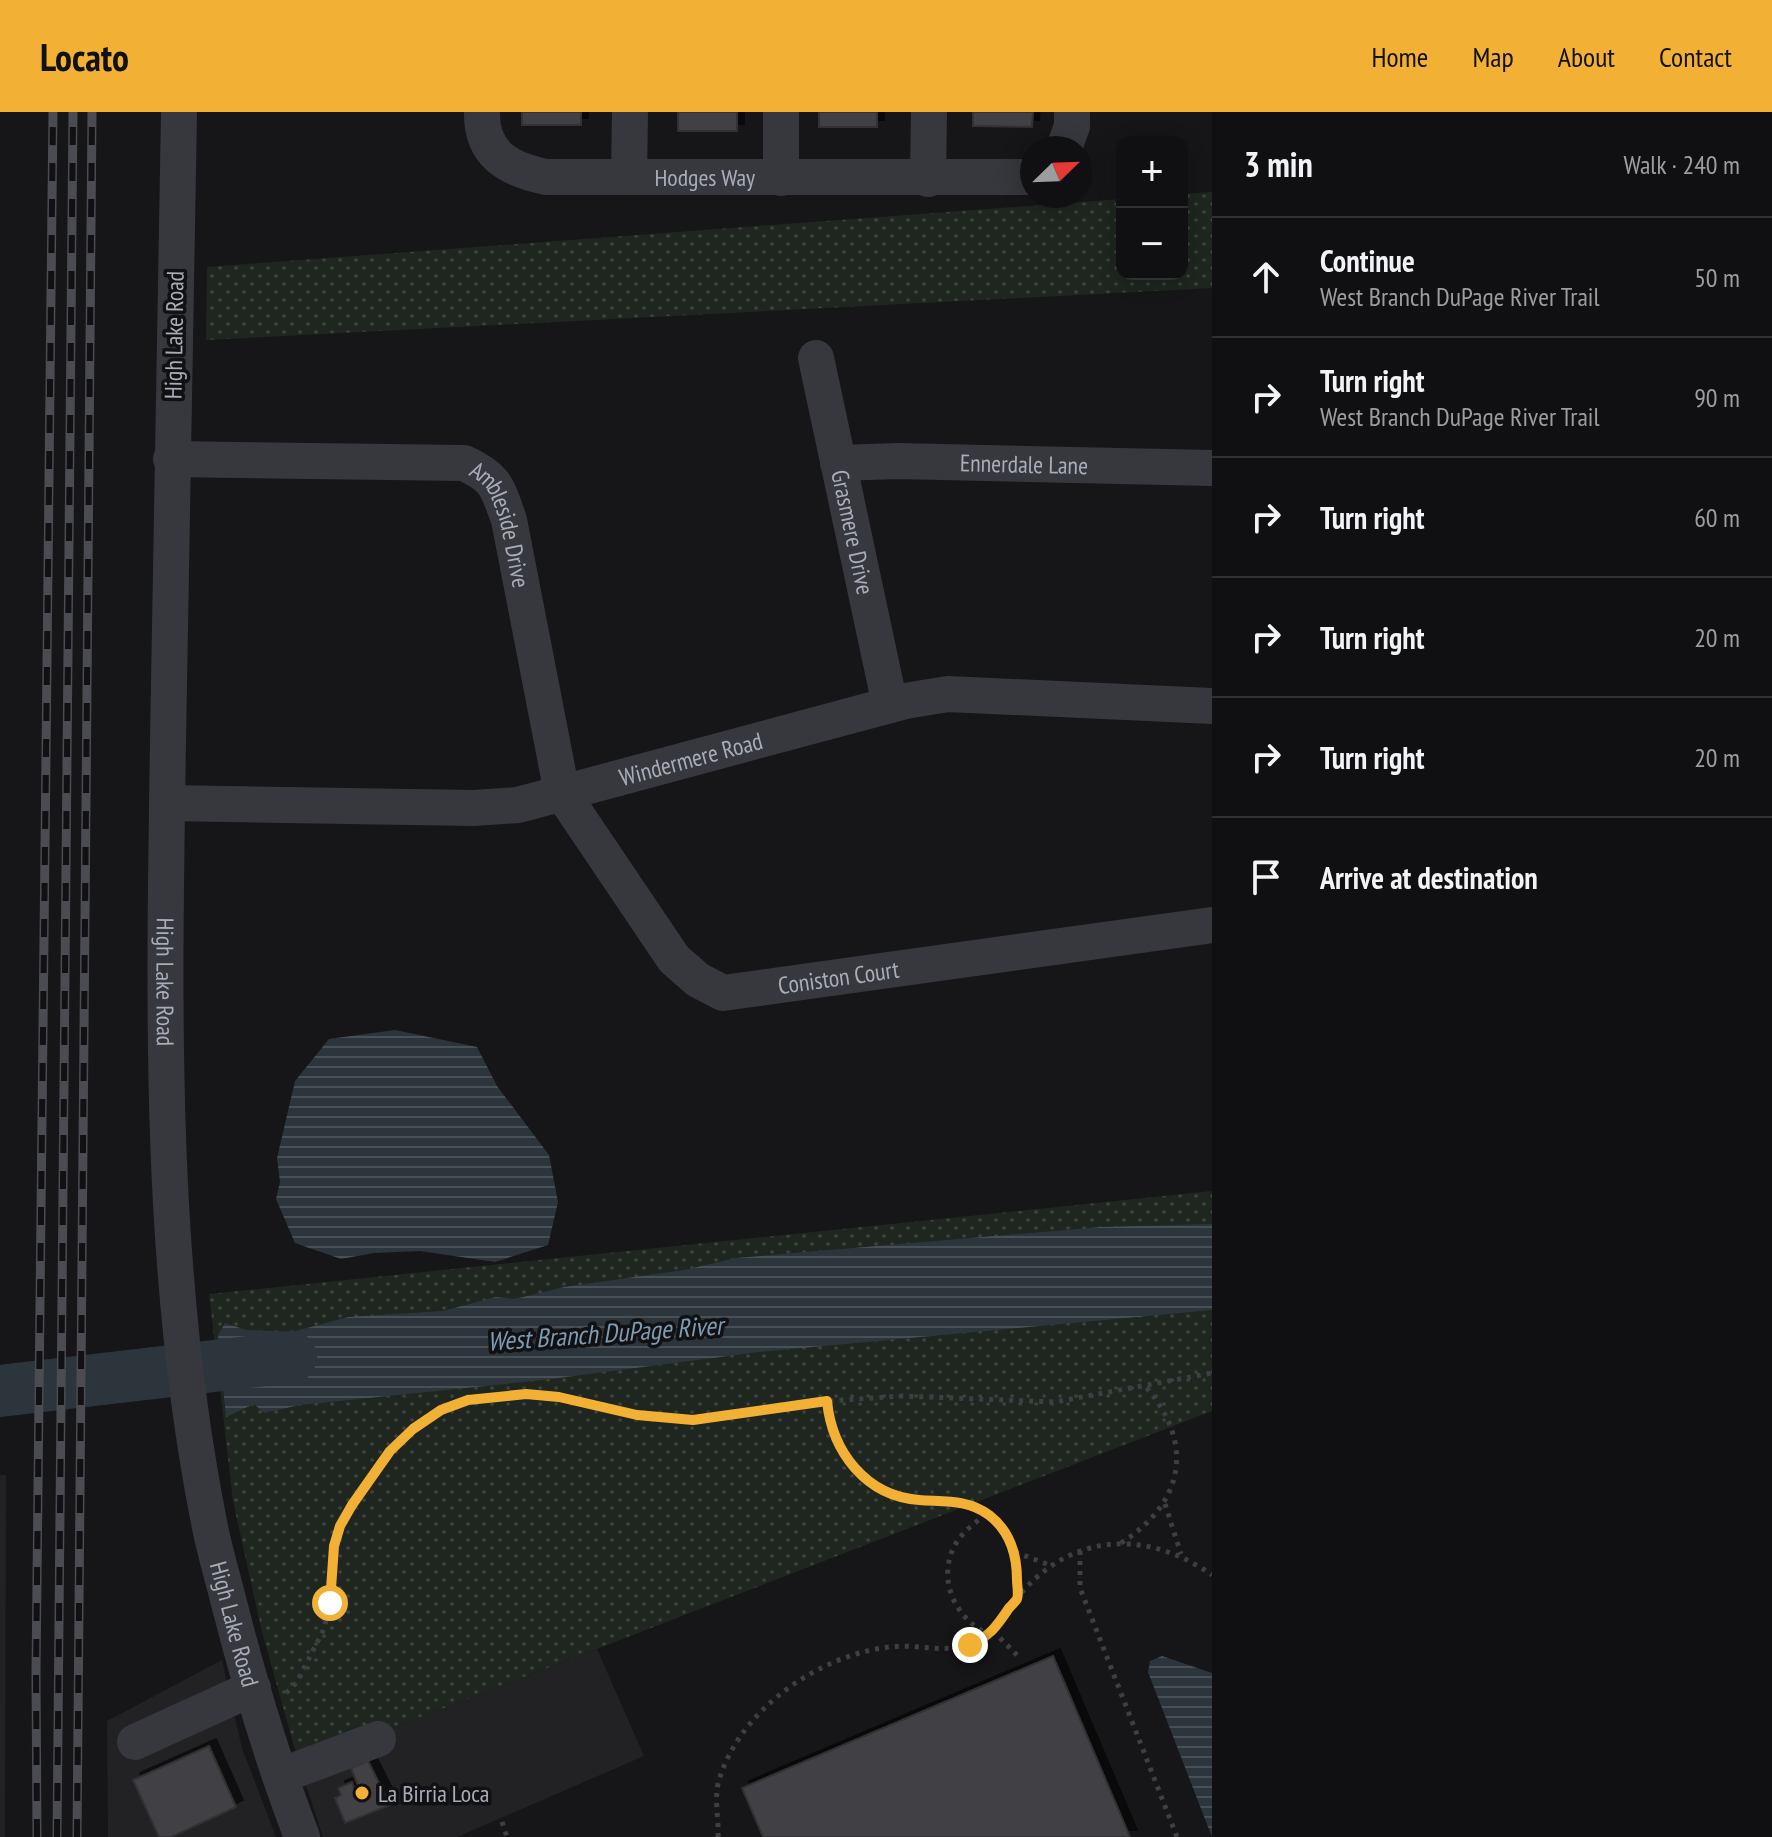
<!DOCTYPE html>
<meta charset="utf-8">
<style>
:root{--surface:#101012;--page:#19191b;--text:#f1f3f6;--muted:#9c9d9f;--line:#303032;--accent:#f2b134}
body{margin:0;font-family:"PT Sans Narrow",sans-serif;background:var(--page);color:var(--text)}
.controls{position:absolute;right:24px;top:24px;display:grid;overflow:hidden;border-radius:16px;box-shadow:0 4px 20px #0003}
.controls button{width:72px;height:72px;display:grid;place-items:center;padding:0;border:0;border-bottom:2px solid var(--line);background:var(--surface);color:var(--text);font:40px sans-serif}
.compass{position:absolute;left:1020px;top:24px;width:72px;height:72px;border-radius:50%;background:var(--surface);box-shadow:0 4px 20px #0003;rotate:67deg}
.stop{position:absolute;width:24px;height:24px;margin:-18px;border:6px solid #f2b134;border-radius:50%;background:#fff}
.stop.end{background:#f2b134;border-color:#fff;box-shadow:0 2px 8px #0008}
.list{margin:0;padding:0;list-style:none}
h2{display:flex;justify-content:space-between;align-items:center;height:104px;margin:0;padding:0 32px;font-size:34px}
h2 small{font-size:26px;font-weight:400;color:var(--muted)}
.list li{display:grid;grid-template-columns:52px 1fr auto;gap:24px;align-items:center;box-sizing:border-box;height:120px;padding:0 32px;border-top:2px solid var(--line)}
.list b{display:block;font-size:30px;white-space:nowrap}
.list p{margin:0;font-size:26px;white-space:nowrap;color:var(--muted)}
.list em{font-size:26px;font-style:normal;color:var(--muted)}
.icon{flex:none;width:44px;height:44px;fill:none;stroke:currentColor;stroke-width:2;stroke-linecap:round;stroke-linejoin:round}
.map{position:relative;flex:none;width:1212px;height:1725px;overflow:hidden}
header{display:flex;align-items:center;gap:48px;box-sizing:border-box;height:112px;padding:0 40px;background:var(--accent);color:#111}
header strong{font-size:38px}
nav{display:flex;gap:44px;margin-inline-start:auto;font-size:28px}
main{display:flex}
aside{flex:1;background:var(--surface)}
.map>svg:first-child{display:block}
</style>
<header>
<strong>Locato</strong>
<nav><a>Home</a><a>Map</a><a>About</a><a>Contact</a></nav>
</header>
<main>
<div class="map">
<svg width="1212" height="1725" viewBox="0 0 1212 1725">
<defs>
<pattern id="park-dots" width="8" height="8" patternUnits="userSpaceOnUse" patternTransform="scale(2)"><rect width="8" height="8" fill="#1e261f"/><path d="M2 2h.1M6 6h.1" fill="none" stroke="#3c433d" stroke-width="1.8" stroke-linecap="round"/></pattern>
<pattern id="water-rules" width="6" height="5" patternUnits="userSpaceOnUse" patternTransform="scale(2)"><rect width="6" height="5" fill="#2c353c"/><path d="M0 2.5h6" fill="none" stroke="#485056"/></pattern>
<filter id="shadow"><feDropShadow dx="7" dy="-7" stdDeviation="0" flood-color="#0009"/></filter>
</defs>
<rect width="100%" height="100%" fill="#161618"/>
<path fill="#222225" d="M0 1363H6L5 1725H0Z
M597 1537 644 1644 457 1725H323L299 1652Z
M222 1548 242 1636 276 1725H108L107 1609Z"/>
<path fill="url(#park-dots)" d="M1212 80V176L206 228 207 155 1122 87V162H1182V82Z
M1212 1079V1299L299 1652 262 1520 233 1389 209 1182Z"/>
<path fill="url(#water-rules)" d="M395 918 477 935 497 974 549 1043 558 1090 548 1133 495 1150 420 1139 374 1141 341 1147 295 1131 276 1087 280 1070 277 1046 295 969 329 927Z
M1212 1112V1198L759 1240 543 1268 300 1293 264 1301 254 1292 226 1305 218 1223 225 1211 246 1218 292 1220 348 1205 443 1199 496 1185 515 1187 564 1175 684 1158 736 1146 1102 1115Z
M1162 1544 1212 1561V1725L1148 1560 1150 1549Z"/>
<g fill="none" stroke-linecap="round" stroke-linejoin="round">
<path stroke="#2c353c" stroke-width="52" d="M0 1279 291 1245"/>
</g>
<path fill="#404145" stroke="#303034" stroke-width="2" filter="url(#shadow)" d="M522 0H581V13H522Z
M678 0H737V19H678Z
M819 0H877V15H819Z
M973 0H1033L1032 15 973 14Z
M1053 1544 1130 1725H763L742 1676Z
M209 1634 236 1695 171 1725H159L133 1668Z
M368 1649 390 1693 345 1711 335 1686 341 1683 338 1676 352 1670 355 1678 359 1676 351 1656Z"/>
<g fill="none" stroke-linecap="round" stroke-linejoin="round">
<path stroke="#3d3f44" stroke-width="5" stroke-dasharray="4 6" stroke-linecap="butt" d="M827 1289C832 1339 864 1380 914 1388 928 1390 943 1387 958 1390 987 1394 1010 1419 1016 1447 1019 1459 1017 1473 1018 1484
M1165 1392 1181 1442
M986 1402C975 1411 962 1420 955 1433 936 1468 956 1508 990 1523
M1121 1431C1184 1391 1195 1332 1146 1275
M1080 1439V1476L1177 1725
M1015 1440 1052 1454
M993 1519 1020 1546
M286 1581 297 1570 325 1515 334 1434 340 1414 352 1393 390 1339 413 1317 441 1298 468 1288 492 1284 526 1282 559 1285 637 1303 693 1308 799 1291 902 1284 1055 1290 1212 1261
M502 1710 507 1725
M718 1725C719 1705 713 1685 720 1665 742 1596 820 1543 889 1535 918 1531 945 1543 973 1531 998 1521 1005 1499 1022 1480 1075 1420 1148 1418 1212 1463"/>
<g stroke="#37383d" stroke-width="36">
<path id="s1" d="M179 0C174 210 171 420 168 630 164 891 158 1158 210 1415 215 1441 223 1466 229 1491 249 1570 273 1649 302 1725"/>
<path id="s2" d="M482 0C481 43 509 57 546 65H1032"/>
<path d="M1064 36 1072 14V0"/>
<path d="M629 65 630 0"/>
<path d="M781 66V0"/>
<path d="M928 67 929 0"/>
<path id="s3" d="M816 246 890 593"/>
<path id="s4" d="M171 347 464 351C497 366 497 375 509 408L562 681 674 847 698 868 723 881 1212 813"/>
<path id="s5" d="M838 351 898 349 1212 356"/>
<path id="s6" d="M167 691 474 696 518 693 905 589 948 582 1212 594"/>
<path d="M135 1630 253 1576"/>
<path d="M280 1664 378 1627"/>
</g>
<defs>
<path id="rail" d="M37 1725 36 1560 53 0
M57 1725 73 0
M77 1725 92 0"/>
</defs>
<use href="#rail" stroke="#4a4c52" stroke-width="9"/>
<use href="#rail" stroke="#111113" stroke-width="6" stroke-dasharray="18" stroke-linecap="butt"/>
</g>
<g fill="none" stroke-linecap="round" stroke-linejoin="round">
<path stroke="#f2b134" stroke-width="10" d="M330 1491 334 1434 340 1414 352 1393 390 1339 413 1317 441 1298 468 1288 526 1282 559 1285 637 1303 693 1308 827 1289C832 1340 866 1384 919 1388 944 1390 967 1387 989 1403 1010 1419 1017 1444 1017 1468 1017 1474 1019 1482 1017 1487 1015 1490 1012 1493 1009 1496 997 1514 990 1524 970 1533"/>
</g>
<circle fill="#f2b134" stroke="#111113" stroke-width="3" cx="362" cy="1681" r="8"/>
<g text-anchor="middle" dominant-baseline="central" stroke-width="7" stroke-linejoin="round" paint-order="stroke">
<g font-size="24" fill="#a8adb8" stroke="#111113">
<text stroke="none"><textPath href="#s2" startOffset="260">Hodges Way</textPath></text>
<text transform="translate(174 223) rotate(-89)">High Lake Road</text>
<text stroke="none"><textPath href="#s5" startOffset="186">Ennerdale Lane</textPath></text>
<text stroke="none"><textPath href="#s4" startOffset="370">Ambleside Drive</textPath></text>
<text stroke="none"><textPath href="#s3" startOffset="178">Grasmere Drive</textPath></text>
<text stroke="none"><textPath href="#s6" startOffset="530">Windermere Road</textPath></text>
<text stroke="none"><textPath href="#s4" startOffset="1024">Coniston Court</textPath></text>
<text stroke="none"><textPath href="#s1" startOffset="870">High Lake Road</textPath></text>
<text stroke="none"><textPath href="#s1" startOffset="1518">High Lake Road</textPath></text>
</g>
<g font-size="24" fill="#a8adb8" stroke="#111113" text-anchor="start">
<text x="378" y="1681">La Birria Loca</text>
</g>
<g font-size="26" font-style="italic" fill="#7f9bb3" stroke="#111113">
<text transform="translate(605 1221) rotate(-4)">West Branch DuPage River</text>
</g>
</g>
</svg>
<div class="controls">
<button>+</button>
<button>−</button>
</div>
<svg class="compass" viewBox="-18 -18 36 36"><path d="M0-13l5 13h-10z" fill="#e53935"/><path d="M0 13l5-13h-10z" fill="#9c9d9f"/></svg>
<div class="stop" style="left:330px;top:1491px"></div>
<div class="stop end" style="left:970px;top:1533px"></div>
</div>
<aside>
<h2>3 min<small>Walk · 240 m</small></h2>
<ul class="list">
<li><svg class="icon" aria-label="ahead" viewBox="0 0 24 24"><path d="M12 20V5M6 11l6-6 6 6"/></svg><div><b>Continue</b><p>West Branch DuPage River Trail</p></div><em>50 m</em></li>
<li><svg class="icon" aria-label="right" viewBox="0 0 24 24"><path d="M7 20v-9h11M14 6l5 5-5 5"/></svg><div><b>Turn right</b><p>West Branch DuPage River Trail</p></div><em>90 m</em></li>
<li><svg class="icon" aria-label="right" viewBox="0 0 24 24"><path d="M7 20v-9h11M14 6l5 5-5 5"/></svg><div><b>Turn right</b></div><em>60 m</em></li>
<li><svg class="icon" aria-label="right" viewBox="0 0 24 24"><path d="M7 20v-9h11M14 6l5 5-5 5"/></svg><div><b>Turn right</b></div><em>20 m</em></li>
<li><svg class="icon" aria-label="right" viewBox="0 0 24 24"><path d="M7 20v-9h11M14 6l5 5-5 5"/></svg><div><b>Turn right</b></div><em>20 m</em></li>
<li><svg class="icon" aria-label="arrive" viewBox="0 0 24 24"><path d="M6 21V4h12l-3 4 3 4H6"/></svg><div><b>Arrive at destination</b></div></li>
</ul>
</aside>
</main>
